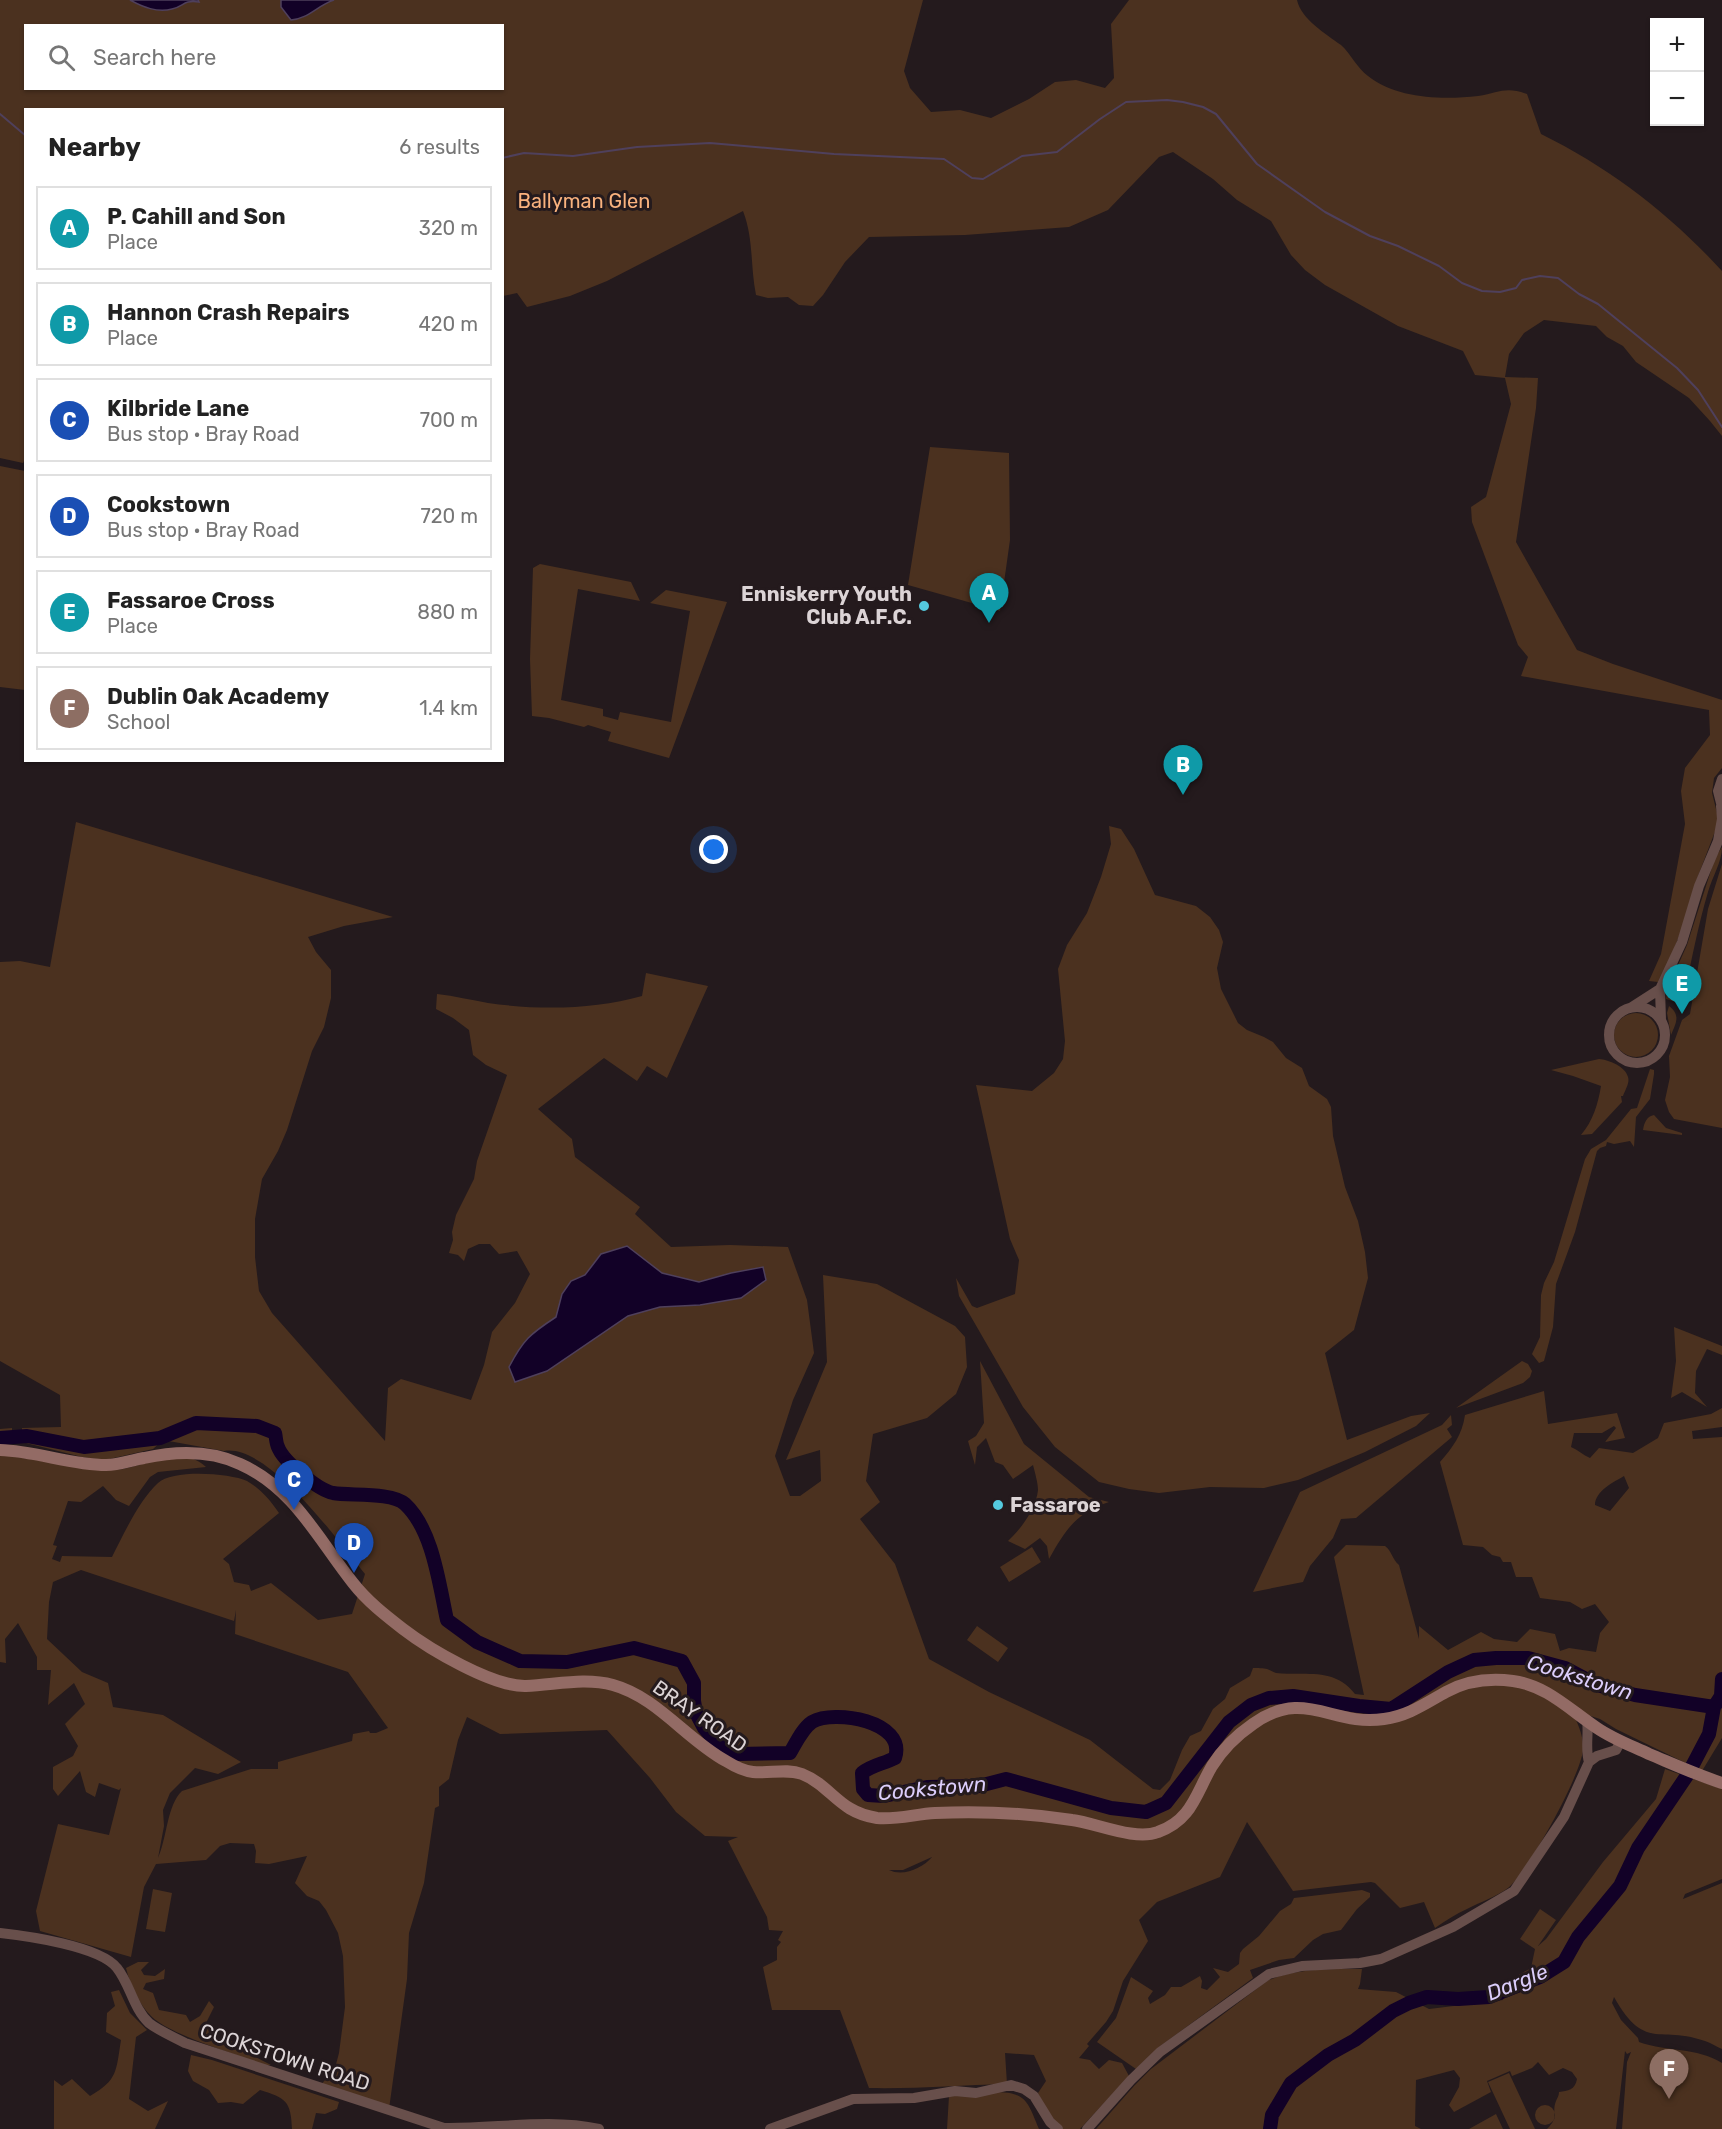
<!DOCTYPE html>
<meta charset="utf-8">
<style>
:root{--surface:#fff;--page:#f2f2f2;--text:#222;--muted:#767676;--line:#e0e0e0;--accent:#2563eb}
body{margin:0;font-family:Rubik,sans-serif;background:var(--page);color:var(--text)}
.controls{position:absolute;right:18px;top:18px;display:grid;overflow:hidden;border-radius:0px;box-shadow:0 2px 4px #0004}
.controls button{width:54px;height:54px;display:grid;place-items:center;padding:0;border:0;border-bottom:2px solid var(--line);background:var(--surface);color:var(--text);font:30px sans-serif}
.you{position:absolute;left:714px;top:850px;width:21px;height:21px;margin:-15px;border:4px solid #fff;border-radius:50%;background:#1a73e8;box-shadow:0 0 0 9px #1a73e833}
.badge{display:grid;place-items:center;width:39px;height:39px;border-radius:50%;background:var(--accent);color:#fff;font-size:20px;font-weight:700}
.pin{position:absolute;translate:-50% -50px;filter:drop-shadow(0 2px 3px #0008)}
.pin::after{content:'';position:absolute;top:32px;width:21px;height:18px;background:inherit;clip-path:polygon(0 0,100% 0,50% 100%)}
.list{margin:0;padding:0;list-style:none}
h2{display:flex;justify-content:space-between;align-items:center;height:78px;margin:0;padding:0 24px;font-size:26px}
h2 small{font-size:20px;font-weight:400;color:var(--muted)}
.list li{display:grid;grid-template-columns:39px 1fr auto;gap:18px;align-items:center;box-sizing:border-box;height:84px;margin:0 12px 12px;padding:0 12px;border:2px solid var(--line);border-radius:0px}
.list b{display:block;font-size:22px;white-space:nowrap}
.list p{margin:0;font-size:20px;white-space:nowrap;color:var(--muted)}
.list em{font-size:20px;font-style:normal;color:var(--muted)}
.icon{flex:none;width:33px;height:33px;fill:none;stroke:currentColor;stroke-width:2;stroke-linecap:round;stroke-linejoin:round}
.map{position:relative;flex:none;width:1722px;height:2129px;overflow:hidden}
.search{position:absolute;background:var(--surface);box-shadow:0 2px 4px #0004;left:24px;top:24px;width:480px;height:66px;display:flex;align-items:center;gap:15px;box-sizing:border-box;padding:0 21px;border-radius:0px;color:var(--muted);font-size:22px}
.panel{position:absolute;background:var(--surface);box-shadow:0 2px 4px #0004;left:24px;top:108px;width:480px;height:654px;border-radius:0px}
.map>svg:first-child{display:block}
</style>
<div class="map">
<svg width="1722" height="2129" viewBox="0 0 1722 2129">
<rect width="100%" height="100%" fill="#241a1d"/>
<path fill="#4b311f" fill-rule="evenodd" d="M0 0H923L904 71 910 88 931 112 960 110 991 118 1029 99 1055 82 1076 80 1105 88 1114 78 1111 24 1129 0H1297C1301 19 1326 34 1341 45 1351 54 1357 68 1368 76 1397 99 1443 100 1478 96 1499 93 1505 86 1527 94L1541 134C1610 168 1670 214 1722 271V436L1710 421 1689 398 1636 362 1623 346 1607 337 1596 326 1544 320 1524 333 1509 354 1505 377 1538 378 1536 408 1516 542 1577 650 1613 664 1722 700V768L1714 778 1712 793 1719 821 1695 884 1682 928 1669 962 1658 982 1649 981 1661 954 1685 824 1681 791 1685 768 1710 735 1709 710 1521 676 1528 657 1518 645 1472 522 1471 507 1486 497 1511 404 1505 378 1475 375 1463 351 1398 326 1325 285 1305 270 1291 255 1271 221 1237 200 1213 179 1173 152 1159 157 1108 210 1069 227 965 235 869 237 845 262 823 295 813 306 799 305 788 297 768 298 756 295C750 265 754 240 743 211L607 281 570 296 527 307 517 293 503 296 502 110H26L25 459 23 463 0 458ZM26 26H502V88H26Z
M930 447 1009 453 1010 540 1000 611 908 585Z
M0 466 25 471V690L0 687Z
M540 564 631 582 640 601 578 589 561 700 603 709V716L618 720 620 712 671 722 690 611 650 603 666 590 727 602 669 758 608 741 611 732 588 725 584 727 549 718 532 716 530 659 533 568Z
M76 822 393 917 344 926 308 937 316 952 331 970V998L324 1027 312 1051 287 1130 278 1151 262 1179 255 1219V1257L259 1291 272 1313 385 1441 388 1388 401 1379 471 1400 484 1365 492 1332 515 1303 530 1274 517 1251 499 1254 490 1244H479L468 1249 464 1261 458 1255 449 1253 453 1240 452 1232 456 1215 474 1179 477 1161 507 1075 486 1065 473 1055 469 1030 453 1018 436 1009 437 994C455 996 471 1000 488 1003 538 1010 593 1010 642 996L646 973 708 986 667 1078 647 1066 637 1081 604 1058 538 1109 572 1139 575 1157 640 1207 635 1214 671 1247 730 1245 788 1247 807 1300 814 1353 793 1400 775 1456 790 1496H800L821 1481 820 1450 786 1460 827 1362 823 1275 877 1284 955 1326 965 1337 967 1367 956 1394 927 1418 873 1434 866 1481 880 1502 860 1519 895 1564 929 1659 989 1692 1090 1740 1153 1789 1160 1790 1170 1780 1182 1750 1190 1736 1201 1731 1213 1709 1225 1699 1230 1688 1250 1676 1253 1668C1257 1668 1264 1668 1267 1669 1270 1670 1273 1672 1276 1673 1306 1676 1334 1667 1355 1694L1364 1695 1334 1557 1346 1545 1385 1546C1392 1551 1392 1559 1399 1565L1419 1639V1626L1448 1650 1481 1632 1494 1639 1517 1642 1530 1629 1555 1634 1560 1651 1569 1648 1596 1652 1600 1633 1609 1622 1595 1604 1582 1609 1570 1602 1540 1598 1532 1577H1516L1511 1562H1503L1500 1557 1492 1555 1483 1547 1463 1545 1440 1462C1453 1447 1462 1435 1465 1415L1544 1391 1548 1424 1617 1413 1625 1438 1605 1442 1616 1428 1614 1426 1602 1433H1574L1571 1447C1578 1450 1583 1455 1590 1458L1599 1448 1633 1453 1658 1438 1664 1423 1711 1414 1722 1408V1427L1692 1431 1693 1439 1722 1437V1738L1702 1771 1616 1729 1600 1719 1572 1710C1577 1723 1584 1735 1583 1750 1581 1775 1528 1872 1508 1888 1496 1897 1480 1902 1467 1909 1456 1914 1445 1921 1435 1928L1424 1902 1400 1908 1375 1883 1371 1882 1293 1891 1247 1822 1220 1877 1157 1902 1139 1920 1148 1941 1123 1981 1113 2011 1106 2022 1087 2044 1089 2046 1079 2058 1090 2060 1099 2069 1109 2060 1122 2063 1129 2076 1080 2129H1055L1038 2093 1046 2081 1034 2055 1005 2053 1007 2084C961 2085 915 2089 869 2088L840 2010H772L763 1967 777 1960V1947L781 1942 778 1940 783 1931 769 1930 767 1917 728 1841 738 1837 705 1836 676 1812 650 1778 607 1730 500 1734 467 1717 458 1740 449 1779 439 1787V1806L435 1808 424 1883 409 1933 407 1979 389 2109 320 2086 335 2068 339 2053 345 2007 343 1956 338 1933 326 1910 319 1901 307 1896 295 1883 307 1856 269 1864 255 1863 256 1851 254 1844 230 1843 220 1846 206 1860 156 1864 144 1887 131 1957 40 1931 36 1911 58 1824 109 1835 121 1788 119 1790 99 1783 95 1797 86 1792 80 1771 58 1796 53 1789V1767L73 1756 78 1746 65 1724 85 1704 74 1683 48 1705 51 1670H37V1657L18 1623 5 1639 6 1663 0 1662V1454C30 1460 61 1463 91 1466 101 1467 114 1470 123 1469 151 1464 182 1445 206 1467L158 1472 150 1477 129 1506 116 1500 103 1486 81 1502 68 1501 53 1545 57 1546 52 1559 60 1562 62 1556 112 1557C123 1535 140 1499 158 1483 172 1469 230 1473 247 1481 261 1489 270 1500 279 1513L223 1559 229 1564 234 1582 249 1585 251 1591 271 1583 318 1620 352 1614 365 1574C339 1542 268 1443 224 1451L163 1440 153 1449 105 1460 82 1457 22 1442V1428L61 1427 60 1395 0 1361V962L20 961 50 967ZM1624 1476 1629 1488 1610 1511 1595 1505C1595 1491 1614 1482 1624 1476ZM81 1570 234 1621 236 1610 235 1634 348 1672 388 1728 376 1733H370L369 1731 353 1734 352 1741 278 1762V1769H251L182 1791C167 1805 167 1838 158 1858L164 1826 163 1810 170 1793 195 1768 218 1774 241 1762 163 1715 113 1707 108 1683 82 1672 47 1639 49 1602 53 1582ZM932 1857C923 1868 903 1877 889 1870H903Z
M1109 826 1121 829 1134 849 1155 895 1196 906 1210 917 1219 930 1223 942 1217 968 1221 989 1238 1023 1247 1030 1264 1037 1273 1042 1286 1058 1302 1068 1309 1086 1327 1099 1331 1107 1333 1136 1345 1187 1358 1221 1365 1252 1368 1278 1354 1330 1325 1353 1347 1440 1411 1416 1430 1413 1416 1426 1365 1452 1298 1480 1264 1488 1210 1487 1159 1493 1129 1489 1099 1482 1055 1447 1023 1407 959 1296 956 1278 972 1306 977 1308 1015 1294 1019 1260 1010 1239 976 1085 1032 1091 1054 1073 1063 1059 1065 1041 1058 969 1067 945 1087 913 1101 877 1111 844Z
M1722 847C1722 862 1712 877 1708 892 1698 926 1691 962 1684 997L1679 1003 1666 999 1667 990 1687 945 1715 858Z
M1722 864V1128L1674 1119 1669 1112 1665 1100 1670 1077 1669 1056 1682 1020 1690 1014 1708 909Z
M1669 1006C1681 1015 1676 1023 1671 1035L1667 1013Z
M1614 1035a22 22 0 1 1 44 0a22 22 0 1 1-44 0Z
M1599 1059C1609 1060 1625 1066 1628 1077 1630 1083 1625 1090 1623 1096H1621L1622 1102 1592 1134 1581 1135C1593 1121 1598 1104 1601 1086L1573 1076 1551 1070Z
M1650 1069 1654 1070V1074L1650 1099 1636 1117 1634 1147 1630 1141 1614 1144 1607 1142 1606 1146 1600 1148 1597 1151 1575 1232 1556 1284 1553 1327 1544 1361 1539 1363 1532 1354 1540 1337 1541 1295 1544 1283 1554 1262 1585 1159 1591 1149 1606 1140 1631 1109 1637 1108Z
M1654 1115 1666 1128 1682 1133V1135L1643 1130C1644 1123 1647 1116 1654 1115Z
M1674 1327 1722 1346V1355L1707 1349 1696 1371 1695 1393 1707 1407 1682 1392 1671 1398 1676 1361Z
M980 1361 1024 1444 1089 1497 1109 1502C1076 1513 1066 1529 1049 1559L1047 1546 1040 1538 1025 1549 1008 1541C1021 1529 1036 1509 1038 1490 1038 1483 1035 1473 1033 1465L1013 1479 1003 1465 995 1462 986 1438 977 1447 975 1465 968 1441 976 1436 984 1423Z
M1522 1361 1528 1364 1532 1371 1530 1377 1523 1383 1456 1408Z
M1451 1415 1452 1425 1447 1429 1452 1437 1356 1518 1341 1519 1333 1538 1310 1566 1303 1582 1253 1592 1300 1492 1442 1425Z
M12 1428V1440L0 1442V1429Z
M1032 1547 1041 1562 1009 1582 1000 1567Z
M977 1626 1008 1648 998 1662 967 1640Z
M1665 1769 1722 1789V1879L1685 1894 1683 1899 1722 1883V2049C1717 2047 1711 2043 1705 2041 1659 2025 1645 2052 1614 1997L1612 2003 1621 2020 1638 2038 1639 2042C1666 2052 1697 2047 1722 2063V2129H1622L1627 2062 1631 2052 1627 2054 1625 2051 1616 2129H1547C1560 2116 1551 2114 1556 2101 1557 2098 1559 2096 1559 2092 1568 2091 1575 2090 1577 2079L1572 2072 1563 2068 1549 2075 1538 2062 1532 2068 1512 2076 1510 2071 1487 2081 1491 2092 1454 2112 1449 2105 1459 2087 1460 2078 1454 2070 1416 2080 1415 2126 1421 2129H1096L1134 2086 1151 2069 1267 1981C1295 1968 1331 1969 1362 1969L1360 1984 1358 1989 1396 1992 1429 2009 1503 2000 1508 1981 1531 1968 1535 1949 1520 1939 1540 1909 1556 1920 1538 1946 1546 1939 1603 1862 1656 1799Z
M153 1889 172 1893 165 1932 146 1929Z
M1362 1890 1370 1893V1897L1357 1909 1341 1930 1323 1934 1313 1940 1294 1958 1279 1960 1250 1970 1253 1978 1159 2047 1136 2069 1097 2042 1116 2018 1131 1977 1153 1991 1148 1998 1150 2004 1165 1995 1171 1987H1181L1200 1976 1202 1981 1201 1988 1207 1990 1220 1977 1213 1968 1228 1972 1239 1964 1240 1953 1243 1949 1259 1936 1280 1911 1291 1904 1294 1898Z
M138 1962H149L141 1970 144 1975 155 1976 165 1969 164 1979 146 1983 143 1989 153 1993 159 2010 186 2015 190 2022 200 2016 209 2001 214 2007 206 2023 211 2036 221 2042 227 2035 236 2047 271 2065H264C236 2054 173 2036 152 2017 139 2005 130 1984 126 1968Z
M119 1990 130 2013 147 2030 136 2037 129 2099 148 2111 168 2101 155 2129H54V2080L62 2086 72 2079 90 2096C118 2080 116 2071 121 2040L106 2032 107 2013 115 2006 111 1992Z
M191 2055 212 2060 339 2102 337 2109 325 2114 316 2113 312 2129H292C291 2101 286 2098 260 2090L243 2104 231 2102 218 2103 209 2090 193 2081 188 2071Z
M1509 2073 1535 2129H1510L1488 2082Z
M993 2092C1027 2092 1027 2101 1039 2129H947L949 2096Z
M1535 2115a10 10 0 1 1 20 0a10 10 0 1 1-20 0Z
M1496 2114 1503 2129H1469Z"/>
<path fill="#120127" stroke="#4f405c" stroke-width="1.5" d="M130 0H198L199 2C182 0 185 6 172 9 157 13 143 7 130 0Z
M281 0H334C318 5 308 19 291 20L281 7Z
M627 1246 662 1273 699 1282 731 1273 763 1267 766 1280 741 1298 700 1305 660 1307 628 1316 547 1371 515 1382 509 1367C523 1340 530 1334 556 1317L562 1294 571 1281 585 1275 601 1254Z"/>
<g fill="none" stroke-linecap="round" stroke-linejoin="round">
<path stroke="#4f405c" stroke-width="2" d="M0 114 26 136
M502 158 524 153 573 156 637 147 710 143 834 154 944 159 972 178 983 179 1022 156 1057 152 1100 119 1126 102 1167 100 1183 102 1203 107 1216 114 1257 164 1325 212 1370 236 1398 246 1439 266 1462 283 1482 291 1500 292 1516 288 1522 280 1540 276 1558 278 1579 294 1598 304 1677 368 1698 390 1722 427"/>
<path stroke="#120127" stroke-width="14" d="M0 1438 27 1436 84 1447 160 1438 196 1423 257 1426 275 1433C276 1437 276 1443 278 1447 283 1461 318 1490 333 1493 350 1496 392 1492 405 1504 433 1530 439 1584 447 1620L477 1642 520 1661 567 1662 634 1648 682 1661 694 1683V1701L696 1713 704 1728 716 1742 737 1754 790 1753C796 1743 802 1729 812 1722 834 1709 907 1721 895 1758 883 1764 872 1765 862 1773L863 1789 868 1795 884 1796 927 1787 979 1786 1006 1779 1111 1808 1146 1812 1166 1803 1229 1722 1251 1705 1269 1698 1293 1696 1359 1706 1391 1709 1448 1672 1474 1660 1496 1658H1528L1565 1668 1597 1685 1635 1695 1714 1707
M1270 2129 1272 2115 1291 2083 1328 2055 1355 2040 1393 2011 1409 2003 1427 1997 1458 1999 1489 1997 1540 1977 1564 1962 1578 1937 1620 1886 1638 1848 1688 1774 1709 1734 1714 1707 1721 1696 1722 1679"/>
<path stroke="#684f4b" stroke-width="10" d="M1722 779 1718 791 1722 807
M1632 1007 1660 989
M1609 1035a28 28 0 1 1 56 0a28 28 0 1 1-56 0Z
M1661 1020 1660 989 1682 942 1699 886 1718 841 1722 819 1721 806
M1587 1720C1589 1734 1585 1749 1589 1762
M0 1933C27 1936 100 1946 117 1968 130 1984 133 2008 149 2023 159 2031 174 2037 185 2043L444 2128C495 2129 548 2118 599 2129
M770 2129 853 2099 914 2098 955 2091 976 2093 1011 2085 1024 2089 1034 2096 1050 2122 1058 2129
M1087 2129 1131 2080 1160 2052 1269 1974 1302 1966 1360 1963 1381 1959 1453 1927 1514 1891 1564 1817 1589 1762 1597 1756 1616 1750 1621 1741"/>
<path stroke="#936b65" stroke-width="12" d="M0 1450C36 1451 71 1465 106 1465 120 1465 131 1460 144 1458 176 1451 210 1450 240 1464 294 1488 318 1539 353 1583 367 1601 385 1615 403 1629 429 1649 493 1687 526 1686 555 1685 584 1677 613 1685 657 1697 687 1740 726 1761 734 1766 744 1771 753 1772 769 1774 786 1768 802 1774 832 1786 838 1812 877 1818 896 1820 916 1814 935 1813 980 1811 1027 1813 1072 1820 1096 1823 1135 1841 1158 1832 1192 1820 1196 1793 1212 1766 1222 1750 1237 1735 1253 1724 1305 1687 1332 1727 1384 1719 1408 1716 1426 1703 1446 1692 1466 1681 1490 1678 1513 1681 1546 1685 1570 1710 1597 1728 1613 1739 1632 1746 1649 1754 1673 1764 1697 1775 1722 1783"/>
</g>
<g fill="#55cade" stroke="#241a1d" stroke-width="2">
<circle cx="924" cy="606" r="6"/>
<circle cx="998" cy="1505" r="6"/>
</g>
<g text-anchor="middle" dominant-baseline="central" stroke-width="6" stroke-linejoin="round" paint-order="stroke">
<g font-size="20" fill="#f9b27e" stroke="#241a1d">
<text x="584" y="201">Ballyman Glen</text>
</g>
<g font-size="20" font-weight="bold" fill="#dcd4d6" stroke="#241a1d" text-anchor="end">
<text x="912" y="594">Enniskerry Youth<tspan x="912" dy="23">Club A.F.C.</tspan></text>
<text x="1010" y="1505" text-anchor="start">Fassaroe</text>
</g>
<g font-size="20" fill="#dcd4d6" stroke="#241a1d">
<text transform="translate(700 1716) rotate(35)">BRAY ROAD</text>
<text transform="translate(285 2057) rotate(18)">COOKSTOWN ROAD</text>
</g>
<g font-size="21" font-style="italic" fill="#dbcdfb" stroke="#241a1d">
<text transform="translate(1580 1677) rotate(17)">Cookstown</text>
<text transform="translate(932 1788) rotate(-5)">Cookstown</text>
<text transform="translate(1517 1982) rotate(-22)">Dargle</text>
</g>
</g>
</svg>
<div class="controls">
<button>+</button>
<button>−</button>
</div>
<div class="you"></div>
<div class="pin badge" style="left:989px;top:623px;background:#0f9aa8">A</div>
<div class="pin badge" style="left:1183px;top:795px;background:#0f9aa8">B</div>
<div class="pin badge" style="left:294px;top:1510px;background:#1a4fb4">C</div>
<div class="pin badge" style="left:354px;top:1573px;background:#1a4fb4">D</div>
<div class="pin badge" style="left:1682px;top:1014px;background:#0f9aa8">E</div>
<div class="pin badge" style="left:1669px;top:2099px;background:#8d6e63">F</div>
<div class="search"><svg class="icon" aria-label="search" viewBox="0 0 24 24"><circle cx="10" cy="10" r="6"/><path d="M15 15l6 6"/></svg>Search here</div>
<section class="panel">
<h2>Nearby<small>6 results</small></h2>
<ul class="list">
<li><span class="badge" style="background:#0f9aa8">A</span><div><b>P. Cahill and Son</b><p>Place</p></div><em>320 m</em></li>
<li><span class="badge" style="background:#0f9aa8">B</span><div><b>Hannon Crash Repairs</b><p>Place</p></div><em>420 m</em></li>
<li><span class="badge" style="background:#1a4fb4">C</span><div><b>Kilbride Lane</b><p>Bus stop · Bray Road</p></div><em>700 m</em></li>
<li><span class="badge" style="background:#1a4fb4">D</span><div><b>Cookstown</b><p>Bus stop · Bray Road</p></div><em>720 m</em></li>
<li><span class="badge" style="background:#0f9aa8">E</span><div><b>Fassaroe Cross</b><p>Place</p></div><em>880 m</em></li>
<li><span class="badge" style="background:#8d6e63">F</span><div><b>Dublin Oak Academy</b><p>School</p></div><em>1.4 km</em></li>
</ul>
</section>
</div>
